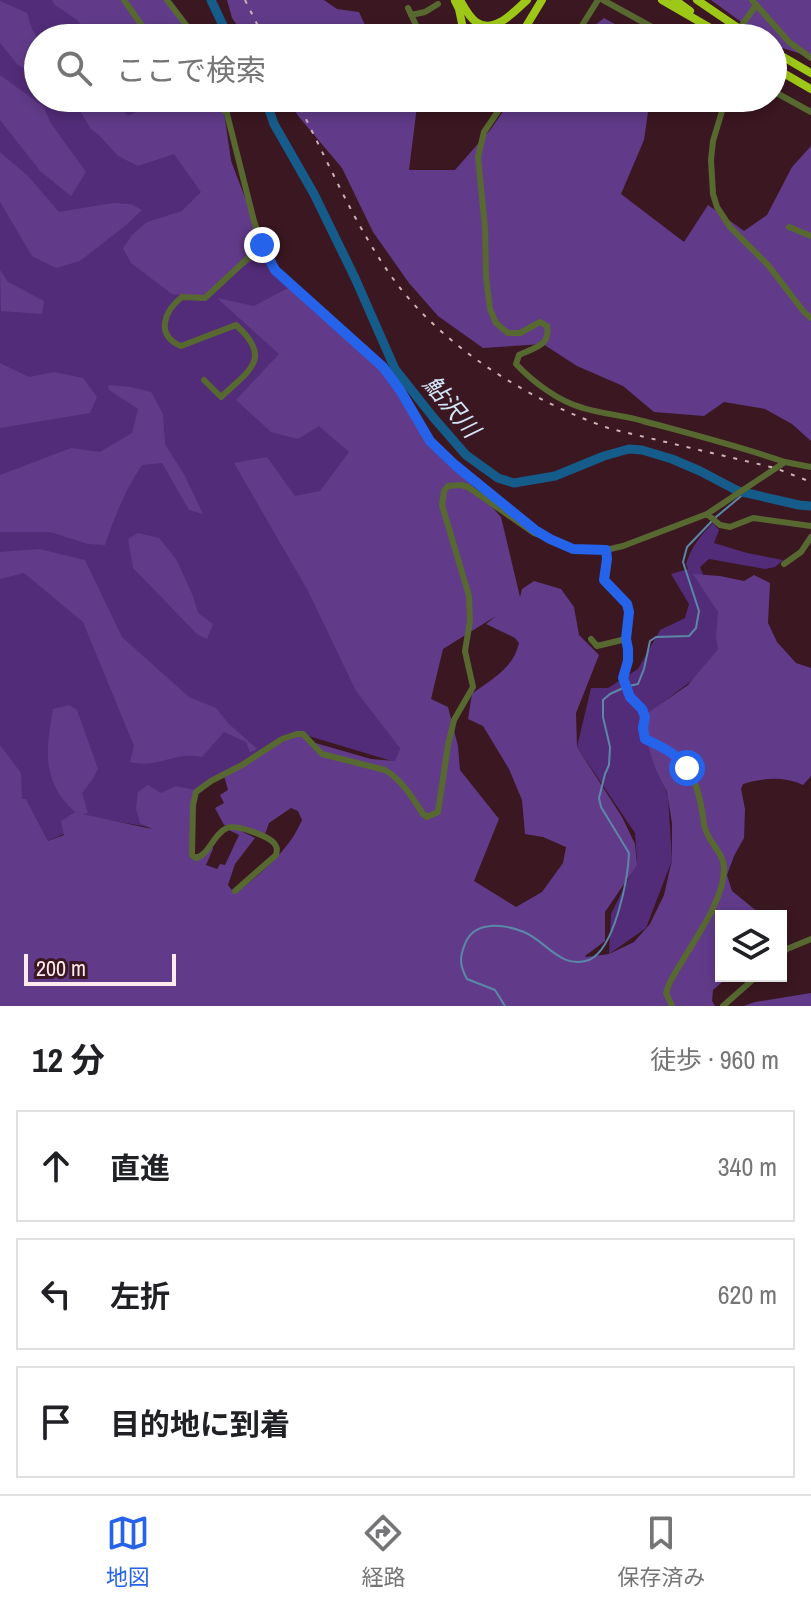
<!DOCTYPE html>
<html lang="ja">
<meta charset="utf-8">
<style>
:root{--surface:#fff;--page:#f2f2f2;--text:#202124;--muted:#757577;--line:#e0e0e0;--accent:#2563eb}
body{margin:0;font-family:"Archivo Narrow","Noto Sans JP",sans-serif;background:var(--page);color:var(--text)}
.controls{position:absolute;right:24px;bottom:24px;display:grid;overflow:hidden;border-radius:0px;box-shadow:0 4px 12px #0003}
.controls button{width:72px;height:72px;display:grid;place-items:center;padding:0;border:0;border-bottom:2px solid var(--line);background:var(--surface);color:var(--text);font:40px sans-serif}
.scale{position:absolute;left:24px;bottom:20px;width:152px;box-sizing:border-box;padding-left:8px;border:4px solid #ffeaee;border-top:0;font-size:22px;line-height:28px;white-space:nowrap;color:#ffeaee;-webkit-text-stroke:6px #3b1721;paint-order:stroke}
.stop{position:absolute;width:24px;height:24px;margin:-18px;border:6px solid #2563eb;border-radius:50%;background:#fff}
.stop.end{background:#2563eb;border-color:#fff;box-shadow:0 2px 8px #0008}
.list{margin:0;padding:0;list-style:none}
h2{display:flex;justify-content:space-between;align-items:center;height:104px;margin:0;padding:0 32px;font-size:34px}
h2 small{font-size:26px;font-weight:400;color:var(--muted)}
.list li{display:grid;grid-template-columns:52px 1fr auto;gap:24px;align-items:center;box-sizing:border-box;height:112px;margin:0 16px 16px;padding:0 16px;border:2px solid var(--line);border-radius:0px}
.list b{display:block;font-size:30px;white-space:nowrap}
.list em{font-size:26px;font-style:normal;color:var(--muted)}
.icon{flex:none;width:44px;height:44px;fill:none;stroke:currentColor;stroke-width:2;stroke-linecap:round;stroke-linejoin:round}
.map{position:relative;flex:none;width:811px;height:1006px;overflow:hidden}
.search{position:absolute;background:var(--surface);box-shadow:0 4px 12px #0003;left:24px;right:24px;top:24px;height:88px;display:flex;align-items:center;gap:20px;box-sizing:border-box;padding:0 28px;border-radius:44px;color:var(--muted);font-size:30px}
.sheet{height:488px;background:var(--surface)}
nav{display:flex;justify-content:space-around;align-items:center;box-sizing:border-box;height:112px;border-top:2px solid var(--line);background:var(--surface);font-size:22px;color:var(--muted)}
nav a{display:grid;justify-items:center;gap:4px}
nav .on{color:var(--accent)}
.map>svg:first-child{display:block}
</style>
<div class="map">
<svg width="811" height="1006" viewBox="0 0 811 1006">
<rect width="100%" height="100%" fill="#3b1721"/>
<path fill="#522c78" d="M0 0H166L196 38H38V98H221L231 161 263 253 389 393 400 748 395 762 302 734 211 781 154 828 73 814 64 834 48 841 26 800 0 802Z
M713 523 719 530 714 543 747 553 783 560 775 567 765 569 709 559 700 567 718 612V649L694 679 662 703 644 727 668 797 672 860 646 928 609 954 611 914 637 861 635 833 577 747 591 688H608L638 669 660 630 685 618 689 604 671 574 688 569 686 564C692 546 700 536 713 523Z"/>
<path fill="#613b89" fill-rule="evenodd" d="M52 0H167L196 38H92L77 20 55 5Z
M227 0H324L337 9 359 12 369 34 388 38H246L232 18Z
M711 0H811V57L776 46 773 44V38H763Z
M0 1 27 13 32 29 38 39V75L18 65 0 43Z
M604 18 640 38H579Z
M0 75 44 107 50 122 86 172 71 196 40 171 0 120Z
M77 98H111L128 116 141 110 139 98H222L231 161 254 221 263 253 201 297 172 294 131 263 123 248 132 235 147 222 182 211 201 192 174 154 138 166 118 156 100 136 91 129 80 111Z
M286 98H418L409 170H455L491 129 512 98H650L644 140 621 194 684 242 708 205 744 231 767 215 792 167 811 146V441L792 424 765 409 724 402 704 416 654 412 623 386 577 366 543 344 483 348 438 316 409 283 373 232 342 168 299 117Z
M0 152 28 176 59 212 113 203 131 204 142 210 126 225 80 261 56 268 32 256 0 202Z
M0 270 8 282 44 301 42 314 1 311Z
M292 286 389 374 425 433 501 517 520 597 522 589 534 581 561 589 574 607 579 635 599 655 576 713 577 747 622 817 635 844 637 865 605 912V941L585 956 586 957 609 954 634 942 650 924 664 895 672 860V823L667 792 656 770 650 752 644 727 649 712 688 685 718 649 716 636 718 612 693 574 720 576 744 581 754 575 770 583 768 623 777 642 796 663 811 668V776L803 785C784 776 762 778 743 784L741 789 745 809 744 838 734 856 727 875 732 891 759 913V916H721V976H729L713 990 712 1001 715 1006H0V745L21 773 22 799H26L48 841 64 835 61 821 75 812C41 781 46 751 53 709L69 705 77 710 98 769 92 780 82 793 88 813 82 814 152 829 140 823 136 809 138 792 148 785 161 793 176 786 194 790 193 859 201 858 212 845 213 849 206 865 217 869 220 864 225 865 239 835 229 830 237 829 255 838 235 864 228 885 235 894C261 873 289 851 302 820L298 811 291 808 269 823 265 834 224 825 215 808 224 803 220 795 228 790 224 776 290 737 303 734 312 742 371 759 395 761 400 748 356 691 308 591 234 463 267 457 295 496 320 491 349 452 319 426 298 439 271 432 236 400 279 354 217 298 254 306ZM496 616 486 624 515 638 519 643C513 669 492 679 472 694L468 719 483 726 509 769 522 800 525 834 543 837 566 847 563 863 542 892 516 907 474 881 499 819 460 770 458 746 448 707 431 699 443 649Z
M0 363 29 377 54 372 83 378 97 397 90 413 0 428Z
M108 385 131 387 151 392 163 414 165 444 185 476 203 514 189 510 162 463 142 465C125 490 115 516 105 545L88 544 50 532H0V475L71 448 100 452 132 433 138 409 109 390Z
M138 533 159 538 176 559 193 596 198 613 213 624 207 639 197 634 133 568 128 539Z
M39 549 85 560 122 637 189 697 216 708 229 724 257 749 250 752 246 742 224 732 202 757C175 751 157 769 130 762L134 746 83 622 24 573 0 579V552Z
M811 993V1006H743L755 1002Z"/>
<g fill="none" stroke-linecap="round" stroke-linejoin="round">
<path stroke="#5c87a9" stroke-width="2" d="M716 517 746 492
M629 686 638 684 644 669 650 641 656 637 689 636 696 628 699 611 683 562 687 547 712 521
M505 1006 495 990 467 979C460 966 459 958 465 944 474 920 504 924 524 932 546 941 561 970 589 960 615 949 628 878 629 853L601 807 599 798 605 774 609 765 610 747 603 717V700L610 694 623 688"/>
<path stroke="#165c8b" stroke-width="9" d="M211 0 229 38
M265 98 274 124 314 194 355 278 395 369 433 417 466 455 498 478 514 483 555 476 604 456 629 449 642 450 672 459 700 471 738 491 799 505 811 506"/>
<path stroke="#576930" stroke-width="6" d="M124 0 148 34 154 38
M167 0 196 38
M603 0 672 38
M752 0 789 42 811 58
M408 8 422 38
M411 15 425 12 438 4
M558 38 581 27 598 0
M733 38 756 5
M773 91 811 112
M218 98 221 108 227 113
M223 98 254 221 262 245 275 270 383 367 400 390 430 441 455 465 528 525
M507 98 484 132 478 157 485 228 486 277 490 309 496 323 508 333H520L540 322 547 326C551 346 533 348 519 355L516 364C533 382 558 401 583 408 602 414 623 415 643 421 691 434 738 446 785 462
M726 98 713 141 711 160 713 194 717 207 730 227 768 265 804 312 811 318
M789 227 811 236
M204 380 221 397C248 371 274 359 236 325L181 346C155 335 164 311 182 297L205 298 262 245
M707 514 720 525 730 527 753 518 811 526
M547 538 573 549 606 550 623 546 707 514 785 462 811 467
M606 550 607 559 604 580 627 604 629 612 626 639 628 649V661L623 678 630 697 642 709 645 717 643 728 645 739C654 743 665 747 673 753 695 768 701 800 704 824 706 841 724 852 724 868 725 903 685 952 669 984L666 993 672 1006
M784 564 801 552 811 537
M591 639 597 646 626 639
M235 891 276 855C277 850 278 848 274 843 268 836 236 824 227 828 213 834 210 854 196 858L192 855 193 805 196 792 211 781 242 765 282 739 297 734H303L322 754 385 770C402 780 412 797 423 814L427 817 438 812 448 745 454 720 473 687 465 651 470 621 469 596 442 505 444 491 448 486 461 485 468 487 534 533 550 539
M781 954 787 949 811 939
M723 1006 757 976"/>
<path stroke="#9ec818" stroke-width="8" d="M460 0C464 7 469 17 476 22 494 35 515 11 527 0
M662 0 726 37
M675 0 690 11
M697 0 753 38
M455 1 459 9 465 38
M519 38 542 0
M773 51 811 73
M773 67 811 89"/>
<path stroke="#cdb4b9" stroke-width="2" stroke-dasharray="4 8" stroke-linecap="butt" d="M245 0 264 38
M295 98C328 160 355 228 397 284 448 351 533 402 611 429L775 468 811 482"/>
</g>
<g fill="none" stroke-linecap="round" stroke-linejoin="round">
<path stroke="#2563eb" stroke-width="10" d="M262 245 275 270 383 367 400 390 430 441 455 465 535 530 550 539 573 549 606 550 607 559 604 580 627 604 629 612 626 639 628 649V661L623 678 630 697 642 709 645 717 643 728 645 739C662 747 676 753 687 768"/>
</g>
<g text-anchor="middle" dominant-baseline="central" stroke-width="8" stroke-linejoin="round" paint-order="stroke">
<g font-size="24" font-style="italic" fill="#d2e6f7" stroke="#3b1721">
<text transform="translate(452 406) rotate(50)">鮎沢川</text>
</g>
</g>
</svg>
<div class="controls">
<button><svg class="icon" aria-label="layers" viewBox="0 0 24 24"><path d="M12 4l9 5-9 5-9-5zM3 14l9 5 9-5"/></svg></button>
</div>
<div class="scale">200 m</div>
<div class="stop" style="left:687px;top:768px"></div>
<div class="stop end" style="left:262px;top:245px"></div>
<div class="search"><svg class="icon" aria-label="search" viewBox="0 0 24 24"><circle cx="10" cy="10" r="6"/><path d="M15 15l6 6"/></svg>ここで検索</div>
</div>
<section class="sheet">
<h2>12 分<small>徒歩 · 960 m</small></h2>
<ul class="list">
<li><svg class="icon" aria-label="ahead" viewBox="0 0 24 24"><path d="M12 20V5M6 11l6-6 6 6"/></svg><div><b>直進</b></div><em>340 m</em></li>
<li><svg class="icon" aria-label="left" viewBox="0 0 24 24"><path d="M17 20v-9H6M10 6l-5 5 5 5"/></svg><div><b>左折</b></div><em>620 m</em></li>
<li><svg class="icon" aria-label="arrive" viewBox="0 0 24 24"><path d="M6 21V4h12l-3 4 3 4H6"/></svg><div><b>目的地に到着</b></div></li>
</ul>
</section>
<nav>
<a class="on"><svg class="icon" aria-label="map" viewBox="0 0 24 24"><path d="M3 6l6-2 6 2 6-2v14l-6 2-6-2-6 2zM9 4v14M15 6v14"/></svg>地図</a>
<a><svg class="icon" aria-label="directions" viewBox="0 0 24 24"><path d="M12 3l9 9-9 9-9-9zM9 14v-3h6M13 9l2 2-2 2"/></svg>経路</a>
<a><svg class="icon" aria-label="saved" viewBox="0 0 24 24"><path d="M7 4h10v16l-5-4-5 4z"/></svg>保存済み</a>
</nav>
